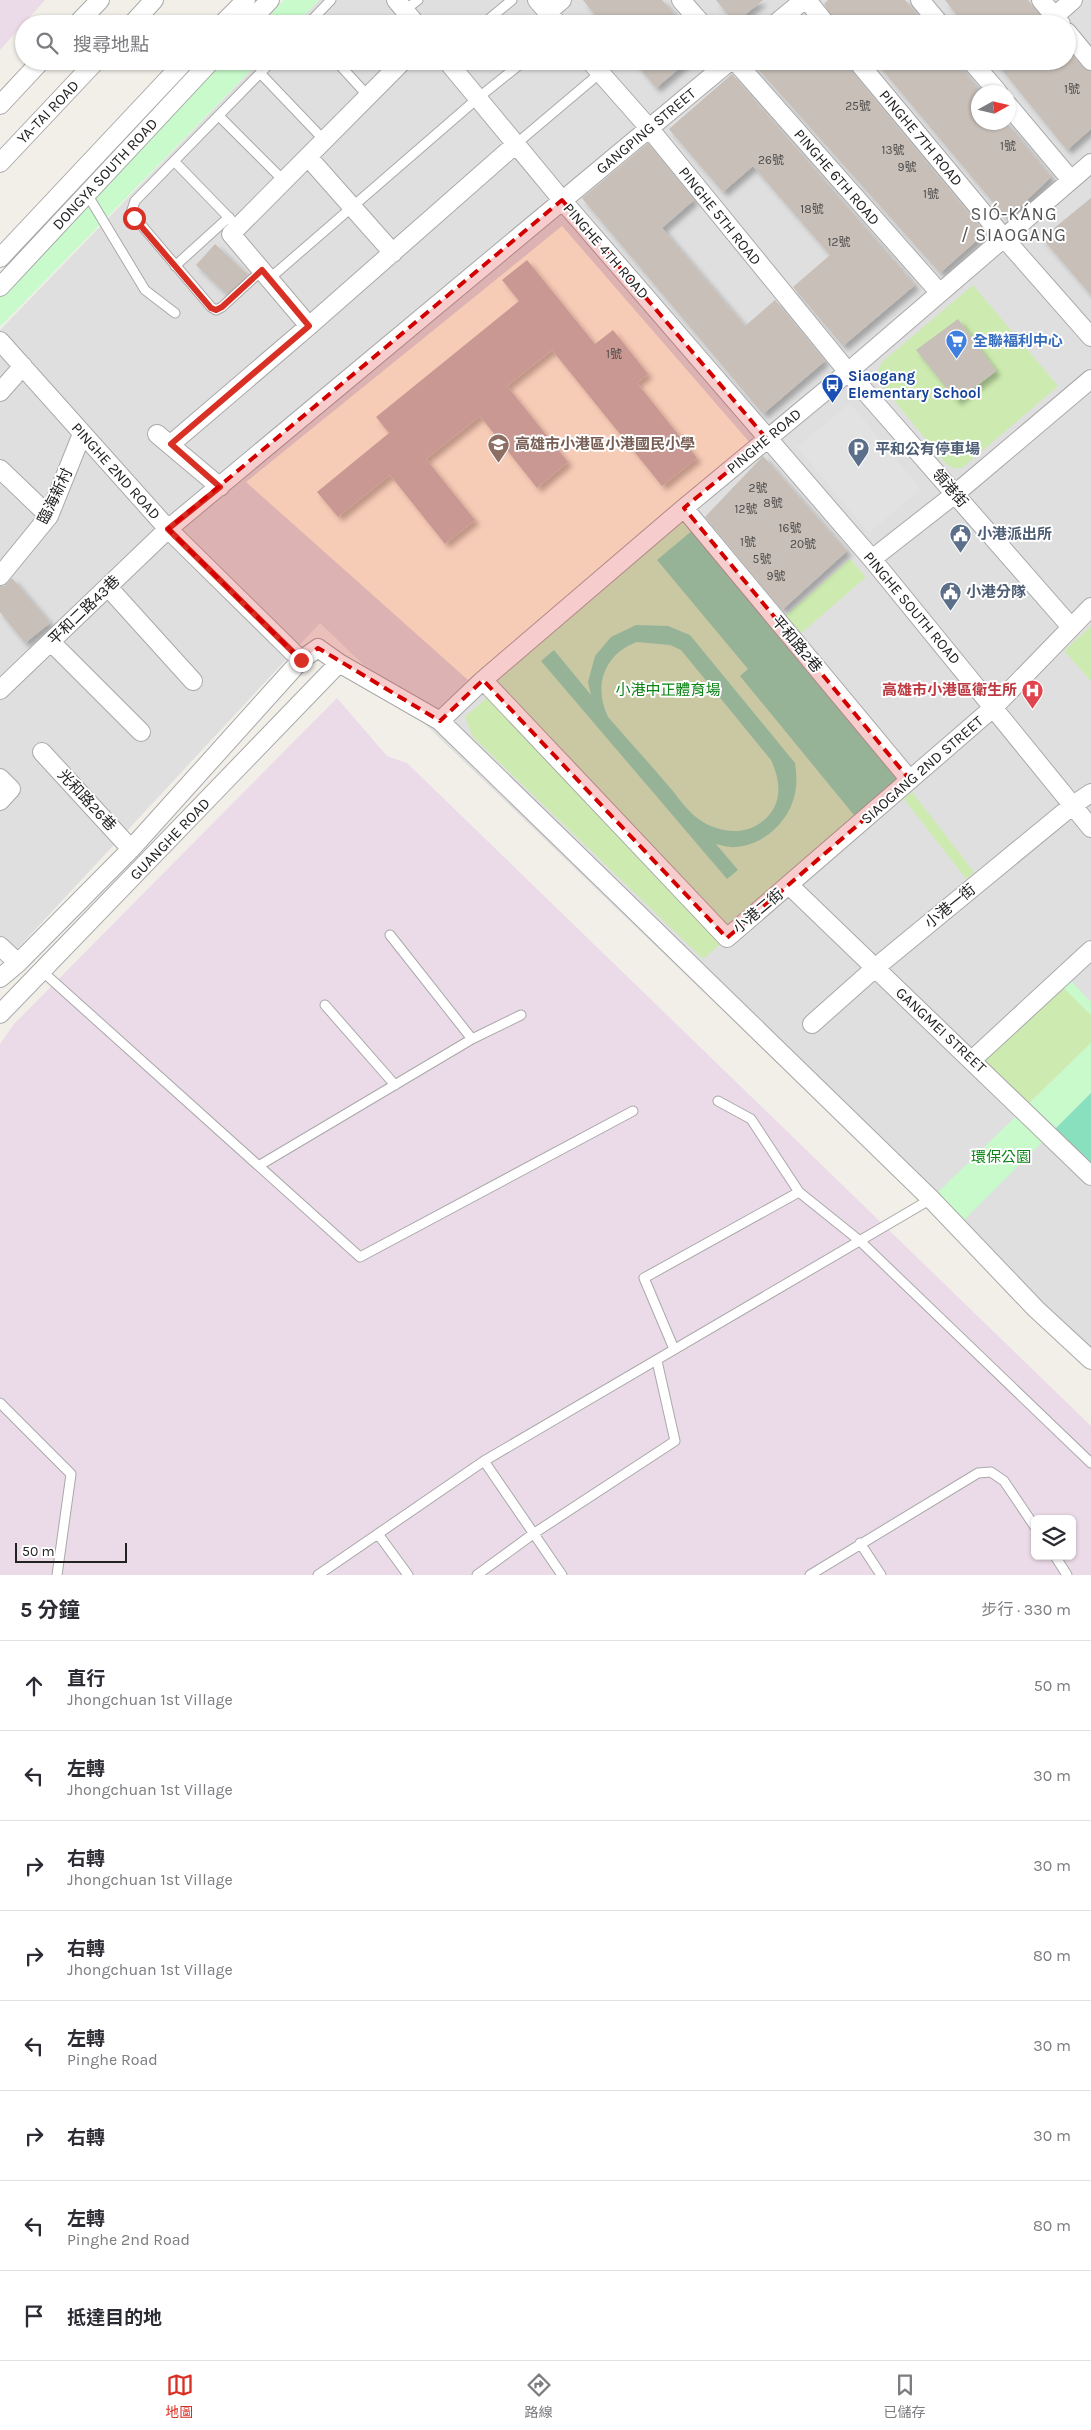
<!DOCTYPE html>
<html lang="zh-TW">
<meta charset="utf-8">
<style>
:root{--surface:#fff;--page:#f7f7f7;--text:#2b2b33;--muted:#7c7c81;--line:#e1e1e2;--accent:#d93025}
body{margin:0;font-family:Karla,"Noto Sans TC",sans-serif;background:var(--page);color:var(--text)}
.controls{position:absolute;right:15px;bottom:15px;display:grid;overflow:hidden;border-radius:8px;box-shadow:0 1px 4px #0004}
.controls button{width:45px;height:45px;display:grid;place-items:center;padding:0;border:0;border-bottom:1px solid var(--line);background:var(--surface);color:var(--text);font:25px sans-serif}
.compass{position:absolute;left:971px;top:85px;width:45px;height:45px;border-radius:50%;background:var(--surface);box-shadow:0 1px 4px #0004;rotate:82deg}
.scale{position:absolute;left:15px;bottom:12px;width:112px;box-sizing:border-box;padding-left:5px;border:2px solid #222;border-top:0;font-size:14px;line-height:18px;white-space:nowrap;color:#222;-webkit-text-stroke:4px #fff;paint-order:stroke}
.stop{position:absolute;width:15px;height:15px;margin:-11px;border:4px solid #d93025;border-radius:50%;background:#fff}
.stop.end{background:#d93025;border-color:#fff;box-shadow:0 1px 5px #0008}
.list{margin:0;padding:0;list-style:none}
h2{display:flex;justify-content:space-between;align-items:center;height:65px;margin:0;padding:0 20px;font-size:21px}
h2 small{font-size:16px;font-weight:400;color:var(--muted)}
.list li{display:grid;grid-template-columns:32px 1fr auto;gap:15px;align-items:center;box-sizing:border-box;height:90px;padding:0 20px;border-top:1px solid var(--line)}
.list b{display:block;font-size:19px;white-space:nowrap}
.list p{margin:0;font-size:16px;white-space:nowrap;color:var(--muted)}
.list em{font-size:16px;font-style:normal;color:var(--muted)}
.icon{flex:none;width:28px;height:28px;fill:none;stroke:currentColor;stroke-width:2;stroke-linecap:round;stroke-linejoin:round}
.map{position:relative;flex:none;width:1091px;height:1575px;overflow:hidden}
.search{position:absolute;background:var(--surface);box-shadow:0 1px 4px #0004;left:15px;right:15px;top:15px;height:55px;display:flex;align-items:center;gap:12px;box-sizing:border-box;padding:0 18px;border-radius:28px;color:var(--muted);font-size:19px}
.sheet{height:785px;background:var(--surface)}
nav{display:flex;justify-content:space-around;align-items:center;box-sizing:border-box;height:70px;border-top:1px solid var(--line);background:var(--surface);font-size:14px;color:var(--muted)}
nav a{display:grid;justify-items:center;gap:2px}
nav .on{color:var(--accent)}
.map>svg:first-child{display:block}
</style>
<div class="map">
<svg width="1091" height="1575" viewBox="0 0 1091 1575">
<defs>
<filter id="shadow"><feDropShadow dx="4.5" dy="4.5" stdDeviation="2.5" flood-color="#0004"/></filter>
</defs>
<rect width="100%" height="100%" fill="#f2efe9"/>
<path fill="#e0dfdf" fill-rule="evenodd" d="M319 0H1091V1365L320 623 7 960 0 953V330L260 61H1067V24H296ZM978 92H1008V122H978Z"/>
<path fill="#ebdbe8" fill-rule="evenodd" d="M0 0H45L0 50Z
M337 698 387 756 407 763 1091 1426V1575H0V1044L14 1024ZM1035 1519H1072V1556H1035Z"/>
<path fill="#ffffe5" d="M562 226 751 444 468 680 246 482Z"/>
<path fill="#cdebb0" d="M973 285 1058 386 962 468H953L946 464 875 377 882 362Z
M850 559 866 577 798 636 783 618Z
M1091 626V681L1064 651Z
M490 695 723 942 703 959 473 737 465 717Z
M912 792 974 872 966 879 904 799Z
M1064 988 1091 1015V1043L1027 1105 983 1062Z"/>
<path fill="#c8facc" d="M284 0H319L296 24H261Z
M224 61H260L0 327V291Z
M680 513 904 781 727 935 489 677Z
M1071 981 1091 1002V1015L1064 988Z
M1091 1043V1093L962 1222 935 1195Z"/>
<path fill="#88e0be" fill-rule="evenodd" d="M694 529 904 781 858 820 740 676 748 669 657 560Z
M636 625 668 626 690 635 795 763C796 771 797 779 796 787 793 818 766 845 735 847 729 848 722 845 716 844L738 870 727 879 541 661 554 650 591 695 588 682 595 656 611 637ZM637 642 670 645 681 650 771 760C779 778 783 797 770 814 752 836 722 835 700 820 689 813 680 800 672 790 651 765 629 741 608 717 593 686 604 654 637 642Z
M1091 1093V1172L1052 1132Z"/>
<path fill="#e2e2e2" d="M850 403 921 489 869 533 797 447Z"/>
<path fill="#c7bfb8" filter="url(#shadow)" d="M583 0H662L683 24H602Z
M716 0H763L735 23Z
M828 0H905L925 24H836L824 4Z
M945 0H1028L1047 24H964Z
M1067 49 1083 68 1091 71V129L1067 150 995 61H1067Z
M634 61H688L656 88Z
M751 61H847L849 68 985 233 940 273Z
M875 61H956L978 89V122H1006L1051 177 1007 219Z
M732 74 915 285 843 346 793 287 830 255 753 166 723 192 669 129Z
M648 143 694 200 662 228 745 326 775 300 825 361 763 414 582 198Z
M1091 198V295L1042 238Z
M215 244 248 275 227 294 196 265Z
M527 260 595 344 613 330 648 374 637 383 697 458 662 486 552 350 507 386 568 462 537 488 480 416 426 459 475 520 445 544 390 475 338 517 317 492 389 433 376 417 519 301 502 280Z
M958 319 996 371 957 401 916 350Z
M763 456 847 551 782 610 705 517Z
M12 578 50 623 25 643 0 612V586H4Z"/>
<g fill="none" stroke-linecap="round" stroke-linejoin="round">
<defs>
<path id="lane" d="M405 10 418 0
M308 24 331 0
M483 24 512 0
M336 61 368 96
M260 73 324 140
M219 116 284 181
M516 144 600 73
M174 161 238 227
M87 194 145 290 175 313
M175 266 229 217
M262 270 222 307 216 310 211 307 131 213 135 201 272 61
M269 279 478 98 524 61
M390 935 472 1039
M43 972 360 1257 633 1111
M325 1005 395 1085
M718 1101 751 1119 799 1192
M260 1165 472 1039 521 1015
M674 1349 644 1278 799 1192 860 1241 1091 1463
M0 1403 71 1474 57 1575
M484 1461 562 1575
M378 1534 408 1575
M860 1543 881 1575
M1055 1556 1067 1575
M318 1575 484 1461 931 1199
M477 1575 533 1534 675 1441 657 1361
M810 1575 978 1473 991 1472 1004 1481 1035 1527"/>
<path id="street" d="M396 0 416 24
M537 0 558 24
M681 0 702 24
M807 0 826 24
M920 0 940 24
M1041 0 1061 24
M548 12 562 0
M1055 16 1073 0
M77 24 100 0
M132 24 154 0
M222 24 246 0
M247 24 270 0
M775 24 804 0
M1067 32 1091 61
M447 61 562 200 872 559 1091 828
M590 61 649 128 848 372 1071 627
M735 61 939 292
M857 61 1004 238 1091 337
M971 61 998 92
M0 105 41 61
M1008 105 1071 180
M308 157 393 253
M0 163 96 61
M0 258 185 61
M0 287 211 61
M309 326 231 234 403 61
M0 341 168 529 301 660
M0 392 23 366
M157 434 220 487
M171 444 309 326 516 144
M0 469 49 516
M684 508 910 780
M872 559 955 494 1091 379
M0 576 49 516 82 434
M108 587 193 681
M51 642 141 732
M483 680 727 938 994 707 1091 607
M0 690 168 529 730 61
M440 721 483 680 684 508 848 372 1091 163
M42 752 131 849
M0 778 11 789 0 801
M789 885 1091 1176
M0 946 18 963
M0 978 18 963 131 849 301 660 318 648 339 663 440 721 931 1199 1036 1309 1091 1360
M0 1014 339 663
M812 1024 875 968 1073 805 1091 793
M972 1060 1091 950"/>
</defs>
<use href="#lane" stroke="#a9a9a9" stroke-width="11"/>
<use href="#street" stroke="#a9a9a9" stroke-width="20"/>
<use href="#lane" stroke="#fff" stroke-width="9"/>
<use href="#street" stroke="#fff" stroke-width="18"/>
</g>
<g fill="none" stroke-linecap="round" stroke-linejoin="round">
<path stroke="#d93025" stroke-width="6" d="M134 218 211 308 216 310 222 307 262 270 309 326 171 444 220 487 168 529 301 660"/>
</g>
<path fill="#d40000" fill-opacity="0.2" stroke="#d40000" stroke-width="4" stroke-dasharray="10 6" stroke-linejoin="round" d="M562 200 767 439 684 508 910 780 727 938 483 680 440 721 318 648 301 660 168 529Z"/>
<defs>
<symbol id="supermarket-pin" viewBox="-11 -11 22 30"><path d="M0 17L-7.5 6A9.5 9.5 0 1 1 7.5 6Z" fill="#3f7fe0" stroke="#fff"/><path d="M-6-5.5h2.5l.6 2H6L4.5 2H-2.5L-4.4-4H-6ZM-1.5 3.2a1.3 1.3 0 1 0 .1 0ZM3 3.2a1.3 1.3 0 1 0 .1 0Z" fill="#fff"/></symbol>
<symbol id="bus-pin" viewBox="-11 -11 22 30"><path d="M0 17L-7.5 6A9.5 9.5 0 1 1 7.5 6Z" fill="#1a4fb4" stroke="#fff"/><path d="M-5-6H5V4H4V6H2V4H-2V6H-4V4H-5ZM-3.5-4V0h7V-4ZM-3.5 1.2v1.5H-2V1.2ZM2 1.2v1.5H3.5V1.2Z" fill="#fff"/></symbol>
<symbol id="school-pin" viewBox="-11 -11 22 30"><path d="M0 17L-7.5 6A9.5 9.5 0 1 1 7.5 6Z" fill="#8d6e63" stroke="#fff"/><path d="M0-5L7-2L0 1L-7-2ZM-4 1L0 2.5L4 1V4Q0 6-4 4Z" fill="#fff"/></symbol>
<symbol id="parking-pin" viewBox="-11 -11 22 30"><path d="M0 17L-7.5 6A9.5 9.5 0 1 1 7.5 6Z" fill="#5c6f8a" stroke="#fff"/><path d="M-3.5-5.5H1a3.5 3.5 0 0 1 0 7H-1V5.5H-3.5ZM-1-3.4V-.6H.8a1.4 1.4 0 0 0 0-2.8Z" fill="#fff"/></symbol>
<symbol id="civic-pin" viewBox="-11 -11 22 30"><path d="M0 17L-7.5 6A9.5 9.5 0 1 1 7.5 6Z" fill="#5c6f8a" stroke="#fff"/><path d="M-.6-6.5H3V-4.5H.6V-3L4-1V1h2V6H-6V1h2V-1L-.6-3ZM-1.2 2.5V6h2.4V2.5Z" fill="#fff"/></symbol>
<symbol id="hospital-pin" viewBox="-11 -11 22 30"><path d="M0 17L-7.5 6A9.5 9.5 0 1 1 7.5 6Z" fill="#e0444e" stroke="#fff"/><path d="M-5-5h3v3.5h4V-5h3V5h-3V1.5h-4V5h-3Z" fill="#fff"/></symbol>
</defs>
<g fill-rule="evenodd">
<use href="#supermarket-pin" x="944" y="328" width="25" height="34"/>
<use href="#bus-pin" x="820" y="372" width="25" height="34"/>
<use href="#school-pin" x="486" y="432" width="25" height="34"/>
<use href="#parking-pin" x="846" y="436" width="25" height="34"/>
<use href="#civic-pin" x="948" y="522" width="25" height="34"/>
<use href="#civic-pin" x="938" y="580" width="25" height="34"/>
<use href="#hospital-pin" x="1020" y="678" width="25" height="34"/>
</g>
<g text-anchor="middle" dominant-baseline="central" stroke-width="4" stroke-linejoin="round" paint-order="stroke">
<g font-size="12" fill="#4b4948">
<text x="1072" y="89">1號</text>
<text x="858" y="106">25號</text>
<text x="1008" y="146">1號</text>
<text x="893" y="150">13號</text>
<text x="771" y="160">26號</text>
<text x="907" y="167">9號</text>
<text x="931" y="194">1號</text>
<text x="812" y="209">18號</text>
<text x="839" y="242">12號</text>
<text x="614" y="354">1號</text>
<text x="758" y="488">2號</text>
<text x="773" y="503">8號</text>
<text x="746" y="509">12號</text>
<text x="790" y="528">16號</text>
<text x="748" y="542">1號</text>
<text x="803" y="544">20號</text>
<text x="762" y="559">5號</text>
<text x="776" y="576">9號</text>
</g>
<g font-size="15" fill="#222" stroke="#fff">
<text transform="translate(48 112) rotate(-46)">YA-TAI ROAD</text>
<text transform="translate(646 131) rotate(-40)">GANGPING STREET</text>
<text transform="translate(921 138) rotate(50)">PINGHE 7TH ROAD</text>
<text transform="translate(105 174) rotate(-47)">DONGYA SOUTH ROAD</text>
<text transform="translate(837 177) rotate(49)">PINGHE 6TH ROAD</text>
<text transform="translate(720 216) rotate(51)">PINGHE 5TH ROAD</text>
<text transform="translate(606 251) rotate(49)">PINGHE 4TH ROAD</text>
<text transform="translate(764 441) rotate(-40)">PINGHE ROAD</text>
<text transform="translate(116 471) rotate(48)">PINGHE 2ND ROAD</text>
<text transform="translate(950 488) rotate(49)">領港街</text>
<text transform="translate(55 496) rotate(-64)">臨海新村</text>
<text transform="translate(912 608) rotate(50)">PINGHE SOUTH ROAD</text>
<text transform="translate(84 610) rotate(-44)">平和二路43巷</text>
<text transform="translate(797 644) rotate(50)">平和路2巷</text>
<text transform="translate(922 770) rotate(-41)">SIAOGANG 2ND STREET</text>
<text transform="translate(87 800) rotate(47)">光和路26巷</text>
<text transform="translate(170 839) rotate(-46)">GUANGHE ROAD</text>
<text transform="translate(950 906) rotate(-39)">小港一街</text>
<text transform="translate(758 911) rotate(-40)">小港二街</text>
<text transform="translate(941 1030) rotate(43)">GANGMEI STREET</text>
</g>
<g font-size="15" font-weight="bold" fill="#366cbe" stroke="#fff" text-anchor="start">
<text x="973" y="341">全聯褔利中心</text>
</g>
<g font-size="15" font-weight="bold" fill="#164399" stroke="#fff" text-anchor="start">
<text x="848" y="376">Siaogang<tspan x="848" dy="17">Elementary School</tspan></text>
</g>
<g font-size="15" font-weight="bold" fill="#785e54" stroke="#fff" text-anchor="start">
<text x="515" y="444">高雄市小港區小港國民小學</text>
</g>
<g font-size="15" font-weight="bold" fill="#4e5e75" stroke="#fff" text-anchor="start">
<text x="875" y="449">平和公有停車場</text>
<text x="977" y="534">小港派出所</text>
<text x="966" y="592">小港分隊</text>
</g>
<g font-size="15" fill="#0c8416" stroke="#fff">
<text x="668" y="690">小港中正體育場</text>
<text x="1001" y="1157">環保公園</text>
</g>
<g font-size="15" font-weight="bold" fill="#be3a42" stroke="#fff" text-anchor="end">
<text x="1017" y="690">高雄市小港區衛生所</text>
</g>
<g font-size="18" letter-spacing="1" fill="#555" stroke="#fff">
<text x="1014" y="214">SIÓ-KÁNG<tspan x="1014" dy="21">/ SIAOGANG</tspan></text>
</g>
</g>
</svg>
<div class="controls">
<button><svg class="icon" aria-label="layers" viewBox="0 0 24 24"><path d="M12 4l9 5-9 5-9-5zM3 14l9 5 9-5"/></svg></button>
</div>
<svg class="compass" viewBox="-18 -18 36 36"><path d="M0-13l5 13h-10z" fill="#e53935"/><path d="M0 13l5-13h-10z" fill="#7c7c81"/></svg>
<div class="scale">50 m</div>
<div class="stop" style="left:134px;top:218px"></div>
<div class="stop end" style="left:301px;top:660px"></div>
<div class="search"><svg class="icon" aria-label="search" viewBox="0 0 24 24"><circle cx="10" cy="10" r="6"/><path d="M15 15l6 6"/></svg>搜尋地點</div>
</div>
<section class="sheet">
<h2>5 分鐘<small>步行 · 330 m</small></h2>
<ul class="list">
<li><svg class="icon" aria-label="ahead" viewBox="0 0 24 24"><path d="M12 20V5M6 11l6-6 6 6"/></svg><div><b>直行</b><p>Jhongchuan 1st Village</p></div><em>50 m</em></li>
<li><svg class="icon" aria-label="left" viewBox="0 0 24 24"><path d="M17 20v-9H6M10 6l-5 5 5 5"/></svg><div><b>左轉</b><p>Jhongchuan 1st Village</p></div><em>30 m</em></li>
<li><svg class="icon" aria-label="right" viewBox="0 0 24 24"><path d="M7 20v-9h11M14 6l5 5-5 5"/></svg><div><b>右轉</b><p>Jhongchuan 1st Village</p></div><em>30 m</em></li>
<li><svg class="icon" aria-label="right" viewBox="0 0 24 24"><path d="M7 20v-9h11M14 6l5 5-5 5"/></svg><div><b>右轉</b><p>Jhongchuan 1st Village</p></div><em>80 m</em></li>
<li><svg class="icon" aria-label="left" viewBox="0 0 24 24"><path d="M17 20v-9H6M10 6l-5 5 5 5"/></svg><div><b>左轉</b><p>Pinghe Road</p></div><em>30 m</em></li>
<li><svg class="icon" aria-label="right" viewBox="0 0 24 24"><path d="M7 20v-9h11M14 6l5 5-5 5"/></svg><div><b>右轉</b></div><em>30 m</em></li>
<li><svg class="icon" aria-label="left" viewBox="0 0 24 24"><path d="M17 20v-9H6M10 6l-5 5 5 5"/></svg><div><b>左轉</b><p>Pinghe 2nd Road</p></div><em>80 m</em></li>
<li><svg class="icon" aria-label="arrive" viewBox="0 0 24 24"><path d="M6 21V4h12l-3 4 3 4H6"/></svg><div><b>抵達目的地</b></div></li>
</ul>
</section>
<nav>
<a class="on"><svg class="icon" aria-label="map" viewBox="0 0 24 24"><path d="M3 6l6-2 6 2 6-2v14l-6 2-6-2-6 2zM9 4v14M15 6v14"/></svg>地圖</a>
<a><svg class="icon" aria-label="directions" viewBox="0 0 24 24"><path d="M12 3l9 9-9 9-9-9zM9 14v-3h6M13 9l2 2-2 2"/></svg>路線</a>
<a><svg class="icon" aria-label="saved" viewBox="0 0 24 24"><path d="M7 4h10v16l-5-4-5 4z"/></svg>已儲存</a>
</nav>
